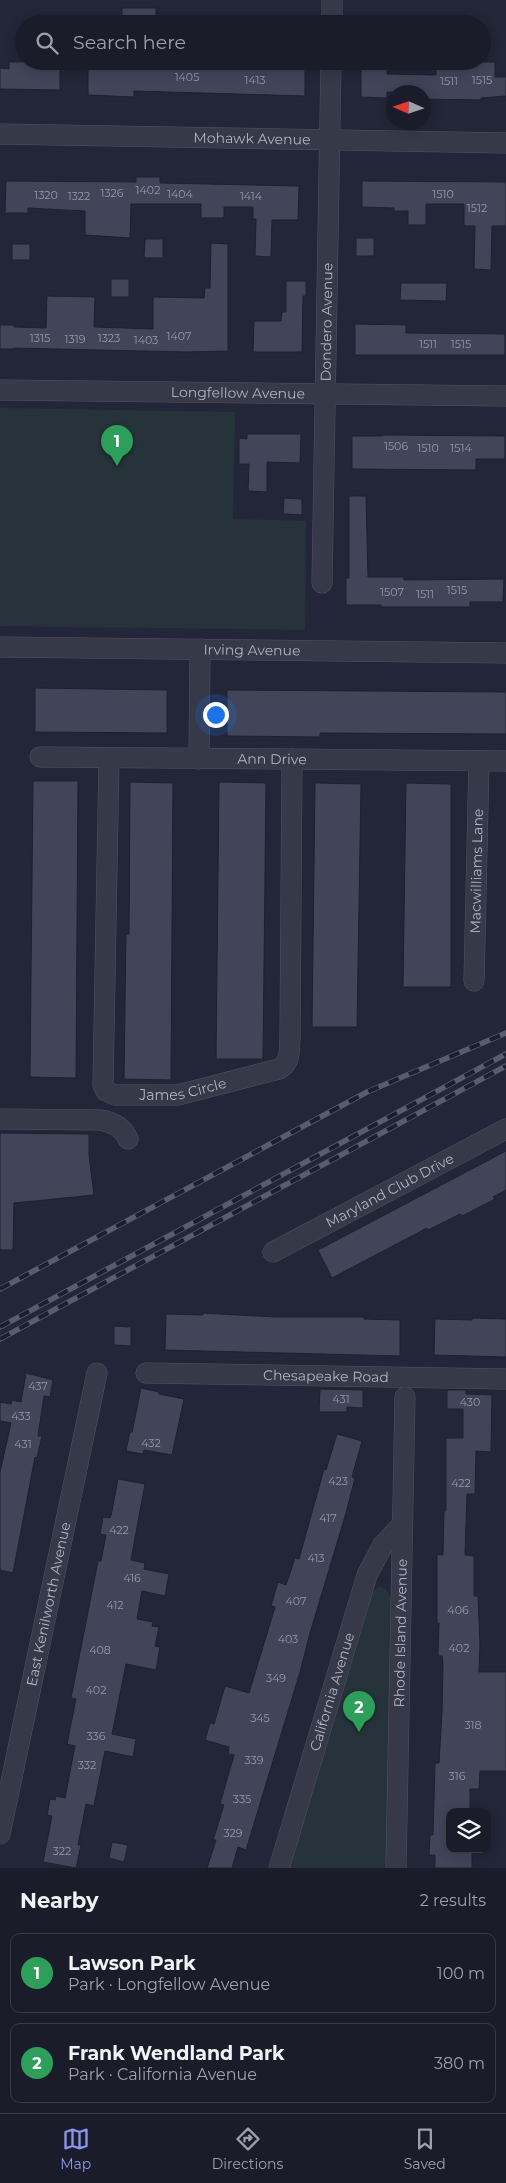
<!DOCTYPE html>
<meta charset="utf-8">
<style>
:root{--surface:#1a1c2a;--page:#232532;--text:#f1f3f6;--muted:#9fa1a8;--line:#383a47;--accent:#8c95ef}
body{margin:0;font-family:Montserrat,sans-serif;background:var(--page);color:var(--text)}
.controls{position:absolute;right:15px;bottom:15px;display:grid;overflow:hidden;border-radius:10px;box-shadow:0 2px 12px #0003}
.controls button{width:45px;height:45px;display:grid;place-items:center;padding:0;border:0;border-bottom:1px solid var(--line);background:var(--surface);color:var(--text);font:25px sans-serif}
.compass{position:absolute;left:386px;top:85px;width:45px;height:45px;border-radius:50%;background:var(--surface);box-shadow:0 2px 12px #0003;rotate:273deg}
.you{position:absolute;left:215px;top:714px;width:18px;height:18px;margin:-12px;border:4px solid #fff;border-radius:50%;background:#1a73e8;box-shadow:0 0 0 8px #1a73e833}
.badge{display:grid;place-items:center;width:32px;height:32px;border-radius:50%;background:var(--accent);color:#fff;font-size:16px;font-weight:700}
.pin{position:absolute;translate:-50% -41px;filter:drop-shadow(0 1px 2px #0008)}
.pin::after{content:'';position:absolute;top:26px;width:18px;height:15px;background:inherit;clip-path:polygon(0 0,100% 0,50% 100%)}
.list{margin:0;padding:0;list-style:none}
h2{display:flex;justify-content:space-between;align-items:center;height:65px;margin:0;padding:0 20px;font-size:21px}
h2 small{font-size:16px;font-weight:400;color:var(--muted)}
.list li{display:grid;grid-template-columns:32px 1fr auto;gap:15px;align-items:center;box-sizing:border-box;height:80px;margin:0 10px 10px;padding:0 10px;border:1px solid var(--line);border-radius:10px}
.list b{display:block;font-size:19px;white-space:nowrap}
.list p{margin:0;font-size:16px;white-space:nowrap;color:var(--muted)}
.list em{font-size:16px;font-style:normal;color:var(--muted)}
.icon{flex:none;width:28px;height:28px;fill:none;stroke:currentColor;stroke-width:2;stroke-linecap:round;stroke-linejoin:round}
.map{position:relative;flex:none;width:506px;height:1868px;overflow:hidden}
.search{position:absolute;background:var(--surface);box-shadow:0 2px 12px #0003;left:15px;right:15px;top:15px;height:55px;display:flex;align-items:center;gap:12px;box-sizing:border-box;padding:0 18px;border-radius:28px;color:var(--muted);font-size:19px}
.sheet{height:245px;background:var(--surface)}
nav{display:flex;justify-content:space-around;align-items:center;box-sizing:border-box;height:70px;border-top:1px solid var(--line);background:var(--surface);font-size:14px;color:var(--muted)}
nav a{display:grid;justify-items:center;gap:2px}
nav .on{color:var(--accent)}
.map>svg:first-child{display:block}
</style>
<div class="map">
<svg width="506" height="1868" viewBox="0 0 506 1868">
<rect width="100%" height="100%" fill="#232638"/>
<path fill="#26333a" d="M0 408 235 412 233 519 306 521 305 630 0 626Z
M380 1586 387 1590 391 1597 386 1868H289L371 1591Z"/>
<path fill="#424559" stroke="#1e202f" d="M122 8H156V24L122 23Z
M60 61V90L0 89V68L9 69V62Z
M88 61H231V65L305 66V96L134 91V97L88 95Z
M361 61H387V74L436 75V62H495V77H506V96L481 98V100L424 99V92H387V98L361 97Z
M136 177H160V183L299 186 298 220H272L271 257 255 256 256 219H253V207H224V218H201V204H131L130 238 85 235V211L28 208V213H5L6 181 136 182Z
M362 181 506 182V226H492L491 270 474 269 475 226H464V204H426V225H408V211H394V208L362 207Z
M356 238H374V256H356Z
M145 239H163V258H144Z
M211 243 228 244V351L186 352 14 348V349H0V325H14V327L46 328 47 296 95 297 94 327 153 329V297L204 298 205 288H210Z
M12 244H30V260H12Z
M111 279H129V297H111Z
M286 281H306V296H303L302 352H253L254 321H281L282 312H286Z
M401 283H447L446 301 400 300Z
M355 324 406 325V333L505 334V355H355Z
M247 434H301L300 463 267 462V492L248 491 249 464H239V438L247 439Z
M383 435 505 436V459H476V470L352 469V436H383Z
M349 496H366L368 577H404V580L504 579 503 602H470V607H381V605H346V578H349Z
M284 498 302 499V515L283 514Z
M35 688 167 690V733L35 732Z
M227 690 506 692V734L320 733V737L227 736Z
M33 781H78L76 1078 30 1077Z
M130 782 173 783 171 1080 124 1079 126 934H129Z
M219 782 266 783 263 1059H216Z
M315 783 361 784 357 1027H312Z
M406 783 451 784V987H403Z
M0 1133 89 1134V1155L94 1195 14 1203 13 1250H0Z
M506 1151V1190L493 1197 495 1199 462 1216 460 1214 428 1230 427 1228 332 1278 318 1250Z
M203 1313 275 1317H364V1319L400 1320V1356L165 1350 166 1314 203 1315Z
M472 1318 506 1319V1357L434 1355 435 1319 472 1320Z
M114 1326 131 1327V1346L114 1345Z
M26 1373 53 1380 50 1397 44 1396 38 1436H42L37 1458 35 1457 13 1573 0 1570V1472L11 1423 0 1421V1402L11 1404 12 1400 21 1402Z
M141 1388 159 1392V1394L184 1399 172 1455 144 1450 143 1454 126 1451 130 1432H132Z
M320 1389 363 1390V1408L347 1407V1412H319Z
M447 1390H466V1394L492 1395 491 1452 476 1451 475 1494H467L465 1555 474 1556V1596H478L480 1644 479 1672H506V1771H480L479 1789H470V1812H450V1849H472V1868H435V1855H429L430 1835H433L435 1763H439L442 1711 443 1664 442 1656H438L439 1623H437V1555H443L444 1511H446V1438H463V1409H447Z
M337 1434 362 1441 352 1477 355 1478 346 1513 310 1633 300 1672 246 1850 238 1847 232 1868H207L216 1840H213L224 1805 220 1804 234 1755 228 1754 229 1747 205 1740 210 1723 214 1724 225 1686 249 1693 275 1607 271 1606 278 1582 286 1585 295 1558 299 1559 324 1469 326 1470Z
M118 1479 145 1484 131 1560 145 1563 144 1569 169 1574 165 1596 142 1591 137 1619 153 1622 152 1626 159 1627 155 1646 160 1647 156 1670 126 1664 112 1734 136 1739 133 1757 105 1751 94 1806 86 1804 78 1845H81L76 1868 43 1862 52 1816 47 1815 50 1799 55 1800 56 1796 65 1798 75 1746 67 1744 76 1699 71 1698 98 1561H101L106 1535 100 1534 103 1517 110 1518 111 1516Z
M112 1842 128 1845 124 1862 109 1858Z"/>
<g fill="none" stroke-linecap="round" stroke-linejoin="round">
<defs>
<g id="minor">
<path d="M332 24V0"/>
<path id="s1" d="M0 134 506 143"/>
<path id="s2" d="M0 390 506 396"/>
<path id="s3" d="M322 583 331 61"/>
<path id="s4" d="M0 647 506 653"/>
<path id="s5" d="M40 757 506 761"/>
<path id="s6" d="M109 758 103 1085 106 1091 115 1095H178L279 1069C291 1063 289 1050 290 1039L292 759"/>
<path d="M199 759 200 649"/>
<path id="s7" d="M474 981 479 761"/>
<path d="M0 1119 100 1120C113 1122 123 1127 128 1139"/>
<path id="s8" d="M273 1252 506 1129"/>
<path id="s9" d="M146 1373 506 1379"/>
<path id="s10" d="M0 1834 97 1373"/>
<path id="s11" d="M279 1868 367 1575 383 1545 402 1525"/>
<path id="s12" d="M396 1868 405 1397"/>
</g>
</defs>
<use href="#minor" stroke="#515363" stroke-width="21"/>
<use href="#minor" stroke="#363948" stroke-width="20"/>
<defs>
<path id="rail" d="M0 1289 367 1092 506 1033
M0 1327 506 1054
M0 1339 506 1066"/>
</defs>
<use href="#rail" stroke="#595b6f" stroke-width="5.5"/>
<use href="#rail" stroke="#1c1e2d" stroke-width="4" stroke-dasharray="11" stroke-linecap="butt"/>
</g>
<g text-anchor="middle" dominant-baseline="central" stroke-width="5" stroke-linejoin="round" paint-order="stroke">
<g font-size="11" fill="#9598a9">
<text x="187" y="77">1405</text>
<text x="255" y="80">1413</text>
<text x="482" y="80">1515</text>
<text x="449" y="81">1511</text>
<text x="148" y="190">1402</text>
<text x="112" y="193">1326</text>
<text x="180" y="194">1404</text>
<text x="443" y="194">1510</text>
<text x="46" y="195">1320</text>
<text x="79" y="196">1322</text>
<text x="251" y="196">1414</text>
<text x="477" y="208">1512</text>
<text x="179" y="336">1407</text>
<text x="40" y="338">1315</text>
<text x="109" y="338">1323</text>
<text x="75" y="339">1319</text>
<text x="146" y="340">1403</text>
<text x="428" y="344">1511</text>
<text x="461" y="344">1515</text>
<text x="396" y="446">1506</text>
<text x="428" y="448">1510</text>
<text x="461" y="448">1514</text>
<text x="457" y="590">1515</text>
<text x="392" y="592">1507</text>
<text x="425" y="594">1511</text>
<text x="38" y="1386">437</text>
<text x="341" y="1399">431</text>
<text x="470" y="1402">430</text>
<text x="21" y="1416">433</text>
<text x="151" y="1443">432</text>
<text x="23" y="1444">431</text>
<text x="338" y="1481">423</text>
<text x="461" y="1483">422</text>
<text x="328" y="1518">417</text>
<text x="119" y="1530">422</text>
<text x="316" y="1558">413</text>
<text x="132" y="1578">416</text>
<text x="296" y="1601">407</text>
<text x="115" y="1605">412</text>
<text x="458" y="1610">406</text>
<text x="288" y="1639">403</text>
<text x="459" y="1648">402</text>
<text x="100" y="1650">408</text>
<text x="276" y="1678">349</text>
<text x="96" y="1690">402</text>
<text x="260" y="1718">345</text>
<text x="473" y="1725">318</text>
<text x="96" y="1736">336</text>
<text x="254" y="1760">339</text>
<text x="87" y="1765">332</text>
<text x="457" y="1776">316</text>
<text x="242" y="1799">335</text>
<text x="233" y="1833">329</text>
<text x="62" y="1851">322</text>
</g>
<g font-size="14" fill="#b1b3c4" stroke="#1c1e2d">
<text stroke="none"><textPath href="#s1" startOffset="252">Mohawk Avenue</textPath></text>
<text stroke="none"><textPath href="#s3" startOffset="261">Dondero Avenue</textPath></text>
<text stroke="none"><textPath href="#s2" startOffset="238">Longfellow Avenue</textPath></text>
<text stroke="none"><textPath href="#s4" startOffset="252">Irving Avenue</textPath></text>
<text stroke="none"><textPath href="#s5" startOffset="232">Ann Drive</textPath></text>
<text stroke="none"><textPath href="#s7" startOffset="110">Macwilliams Lane</textPath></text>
<text stroke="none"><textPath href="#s6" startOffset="412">James Circle</textPath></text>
<text stroke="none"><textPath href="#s8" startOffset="132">Maryland Club Drive</textPath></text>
<text stroke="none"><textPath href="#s9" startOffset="180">Chesapeake Road</textPath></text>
<text stroke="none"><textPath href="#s10" startOffset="235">East Kenilworth Avenue</textPath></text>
<text stroke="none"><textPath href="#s12" startOffset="235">Rhode Island Avenue</textPath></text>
<text stroke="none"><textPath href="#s11" startOffset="184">California Avenue</textPath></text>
</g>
</g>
</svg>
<div class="controls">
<button><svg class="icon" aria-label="layers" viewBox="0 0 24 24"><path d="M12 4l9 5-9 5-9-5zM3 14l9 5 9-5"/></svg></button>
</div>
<svg class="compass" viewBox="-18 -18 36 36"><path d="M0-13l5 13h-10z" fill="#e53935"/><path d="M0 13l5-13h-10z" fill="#9fa1a8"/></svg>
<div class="you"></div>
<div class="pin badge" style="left:117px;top:466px;background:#2e9e5b">1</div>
<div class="pin badge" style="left:359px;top:1732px;background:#2e9e5b">2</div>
<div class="search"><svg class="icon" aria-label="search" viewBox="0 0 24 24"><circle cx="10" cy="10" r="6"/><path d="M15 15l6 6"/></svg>Search here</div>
</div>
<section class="sheet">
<h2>Nearby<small>2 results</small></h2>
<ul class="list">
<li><span class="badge" style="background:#2e9e5b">1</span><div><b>Lawson Park</b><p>Park · Longfellow Avenue</p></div><em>100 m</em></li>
<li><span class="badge" style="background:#2e9e5b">2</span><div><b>Frank Wendland Park</b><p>Park · California Avenue</p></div><em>380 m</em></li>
</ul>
</section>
<nav>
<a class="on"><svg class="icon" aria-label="map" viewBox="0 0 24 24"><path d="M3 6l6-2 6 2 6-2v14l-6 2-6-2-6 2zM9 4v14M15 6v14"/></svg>Map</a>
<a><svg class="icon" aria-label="directions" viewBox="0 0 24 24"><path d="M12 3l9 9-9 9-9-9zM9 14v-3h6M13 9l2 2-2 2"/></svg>Directions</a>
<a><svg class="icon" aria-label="saved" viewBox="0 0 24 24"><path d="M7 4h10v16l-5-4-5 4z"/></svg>Saved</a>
</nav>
